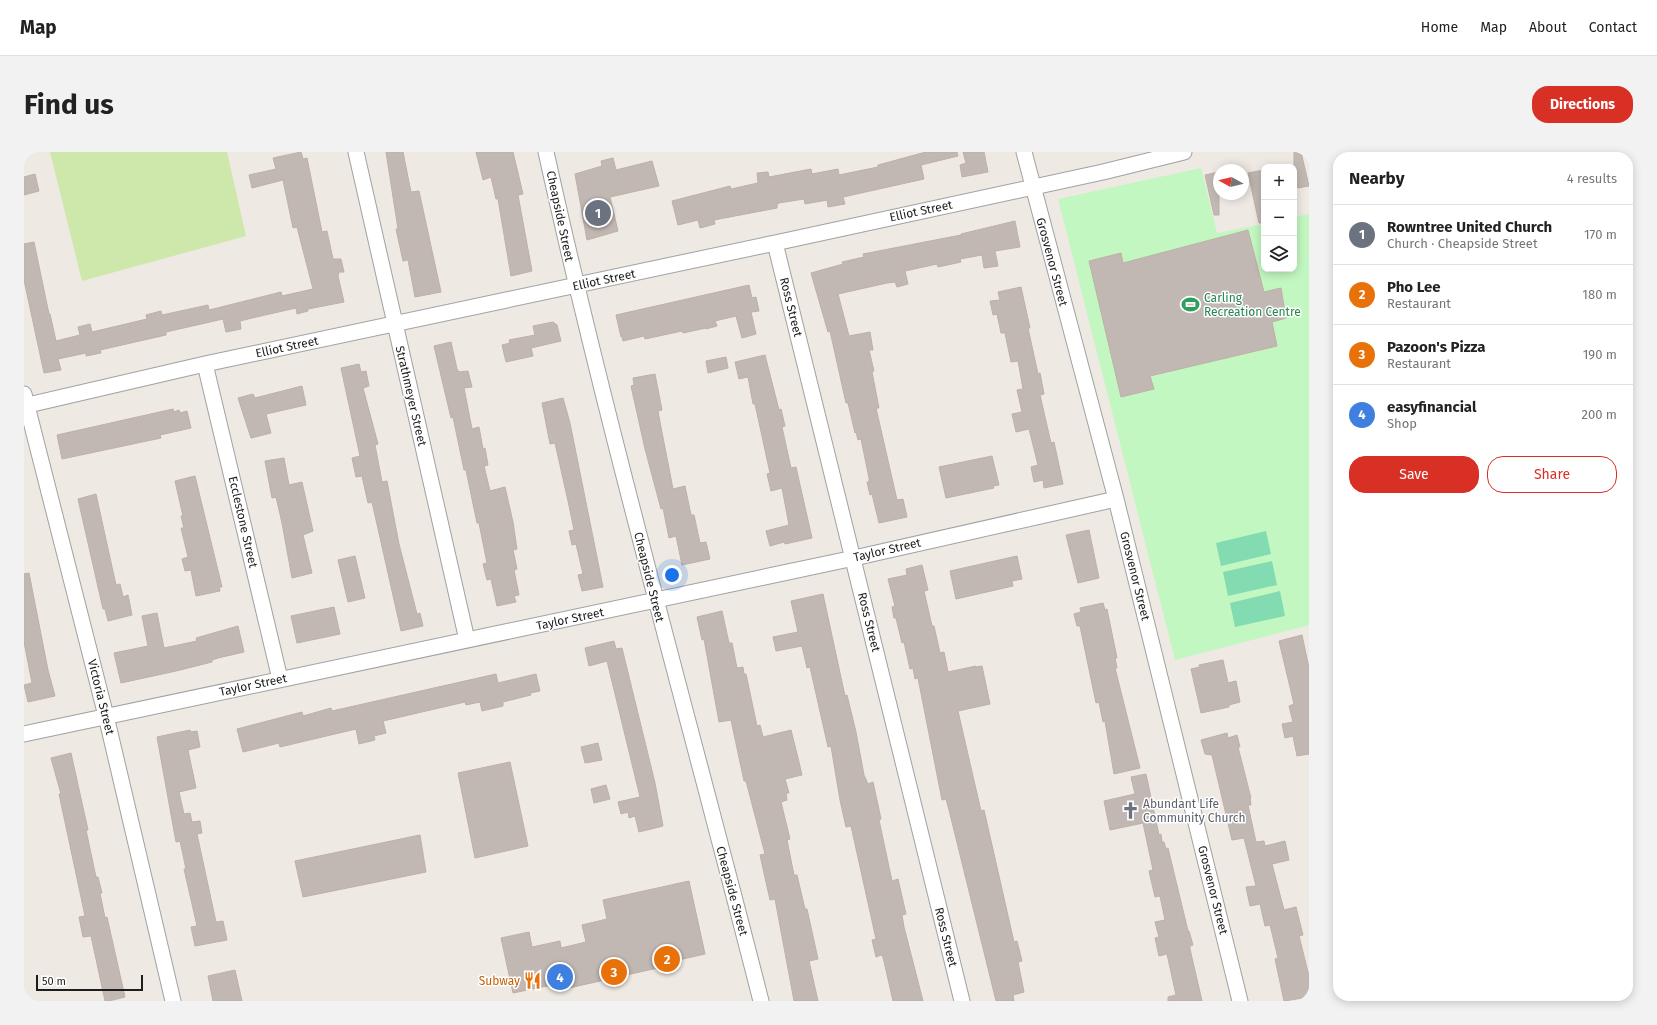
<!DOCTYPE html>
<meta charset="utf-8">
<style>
:root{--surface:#fff;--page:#f2f2f2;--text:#222;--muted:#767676;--line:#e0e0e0;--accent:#d93025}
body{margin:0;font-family:"Fira Sans",sans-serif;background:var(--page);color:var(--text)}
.controls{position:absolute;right:12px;top:12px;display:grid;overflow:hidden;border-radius:8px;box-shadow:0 2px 10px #0003}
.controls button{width:36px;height:36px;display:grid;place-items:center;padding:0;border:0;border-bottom:1px solid var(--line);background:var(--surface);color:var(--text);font:20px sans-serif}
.compass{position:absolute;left:1189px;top:12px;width:36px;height:36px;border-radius:50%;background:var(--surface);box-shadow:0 2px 10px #0003;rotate:278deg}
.scale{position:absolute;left:12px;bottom:10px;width:107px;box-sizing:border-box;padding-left:4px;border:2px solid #1d1d1d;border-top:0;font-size:11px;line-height:14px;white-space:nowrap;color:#1d1d1d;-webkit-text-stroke:3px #fff;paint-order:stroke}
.you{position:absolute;left:648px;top:423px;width:14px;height:14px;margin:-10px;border:3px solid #fff;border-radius:50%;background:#1a73e8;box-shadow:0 0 0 6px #1a73e833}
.badge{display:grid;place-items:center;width:26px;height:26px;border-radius:50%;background:var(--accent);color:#fff;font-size:13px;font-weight:700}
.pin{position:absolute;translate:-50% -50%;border:2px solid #fff;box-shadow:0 1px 4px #0006}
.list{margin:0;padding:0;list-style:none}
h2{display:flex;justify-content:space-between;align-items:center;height:52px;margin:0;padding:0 16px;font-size:17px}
h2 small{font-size:13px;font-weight:400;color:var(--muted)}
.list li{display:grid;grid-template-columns:26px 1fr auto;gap:12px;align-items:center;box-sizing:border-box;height:60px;padding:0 16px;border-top:1px solid var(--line)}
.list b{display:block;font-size:15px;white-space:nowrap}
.list p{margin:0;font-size:13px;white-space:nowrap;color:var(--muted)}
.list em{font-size:13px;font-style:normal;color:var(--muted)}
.actions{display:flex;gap:8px;padding:12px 16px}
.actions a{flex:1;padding:9px 0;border:1px solid var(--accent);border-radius:16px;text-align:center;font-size:14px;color:var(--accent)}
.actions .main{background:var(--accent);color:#fff}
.icon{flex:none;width:22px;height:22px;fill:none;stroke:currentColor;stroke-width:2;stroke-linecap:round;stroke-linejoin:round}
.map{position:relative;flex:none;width:1285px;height:849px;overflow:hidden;border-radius:16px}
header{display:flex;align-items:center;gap:24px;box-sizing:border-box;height:56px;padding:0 20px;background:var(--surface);border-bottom:1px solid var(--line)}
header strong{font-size:19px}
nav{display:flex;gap:22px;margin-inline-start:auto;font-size:14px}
.intro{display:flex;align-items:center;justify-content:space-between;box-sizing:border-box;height:96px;padding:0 24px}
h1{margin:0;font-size:28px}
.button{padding:10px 18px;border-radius:16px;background:var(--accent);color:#fff;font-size:14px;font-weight:700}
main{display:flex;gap:24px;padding:0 24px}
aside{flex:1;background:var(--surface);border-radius:16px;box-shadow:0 2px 10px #0003}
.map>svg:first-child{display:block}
</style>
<header>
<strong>Map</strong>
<nav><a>Home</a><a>Map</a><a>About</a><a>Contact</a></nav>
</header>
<div class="intro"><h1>Find us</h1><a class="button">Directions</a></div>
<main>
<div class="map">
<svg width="1285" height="849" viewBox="0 0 1285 849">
<rect width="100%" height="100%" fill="#eee9e3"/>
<path fill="#cee7aa" d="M26 0H203L222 84 58 129Z"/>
<path fill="#c2f7c1" d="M1177 16 1193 81 1240 72V117H1270V65L1285 62V473L1151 508 1034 47Z"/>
<path fill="#83dbb1" d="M1242 379 1247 402 1197 414 1192 391Z
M1248 409 1253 433 1204 444 1199 420Z
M1256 439 1261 464 1211 475 1206 451Z"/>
<path fill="#c2b8b3" stroke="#bfafa6" d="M277 0 279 7 283 6 298 80 303 79 309 107H317L320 120H315L314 124 320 150 284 157V159L273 162 272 156 228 166 216 169 217 177 202 180 199 167 142 180V183L76 198 77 201 62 204V201L34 207 37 218 20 221 0 128V92L10 90 25 162H26L32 189 56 183 54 175 66 172 68 180 123 167 122 163 137 159 138 163 184 153 185 158 257 140 258 144 289 137 273 75 269 76 259 28 228 36 225 23 252 17 249 6Z
M362 0H379L387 40 395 39 417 140 391 145 384 108 379 109 372 77H374Z
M452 0H489L499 42 494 43 508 119 487 124 474 47H472L467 25 459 28Z
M902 0H933L934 4 897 13 900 27 819 45 821 52 804 55 803 48 781 52 780 47 755 51 753 53V56L690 68 691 72 676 76 674 68 654 73 648 49 706 34 707 37 734 31 733 21 744 20 745 25 787 17 788 22 814 17 815 23 854 15V13Z
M939 0H960L964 20 938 25 936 13 942 11Z
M1270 0H1277L1285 34 1274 36 1273 32 1270 33Z
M589 6 592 18 628 9 635 34 586 45 594 79 563 88 551 22 578 14 577 9Z
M1240 18V71H1235L1224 21Z
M1195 20V63H1190L1181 23Z
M11 22 15 39 0 43V25Z
M991 69 996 95 971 99 974 114 960 116 958 103 936 107 937 110 914 115 913 112 881 119 884 132 873 135 871 130 863 131 814 142 825 184 846 180 849 198H845L850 219 848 220 855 256H852L873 348 879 347 883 365 855 371 848 342 846 343 843 330H845V326L837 287 834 288 832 280 831 281 824 251H822L806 179 804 180 787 121 819 112 818 110 840 105 839 102 937 83V82Z
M1224 78 1240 140 1257 136 1262 166 1248 170 1253 194 1126 224 1130 237 1097 245 1065 109 1097 101 1099 111Z
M725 133 728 146 732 145 735 159 727 160 732 182 718 186 712 164 691 169 693 174 682 177V176L659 181 658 179 621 187 620 184 599 189 598 184 597 185 592 163Z
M997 135 1006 176H1004L1014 222 1016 221 1020 242 1016 243 1027 291 1030 290 1039 332 1020 336 1019 328 1010 330 1007 315 1014 313 1005 277 992 280 988 262 998 260 993 238 999 237 994 209 987 210 981 181H977L973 162 969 163 966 149 976 148 974 140Z
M529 170 533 173 537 189 507 196 509 204 482 210 478 193 486 191 485 188 511 183 509 174Z
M427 190 433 217 435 220 444 219 448 235 440 236 448 277 455 275 459 297 461 296 464 313 460 314 466 339 481 335 489 370 493 397 489 398 493 417 490 418 495 443 490 444 492 450 473 454 467 427 463 428 459 412 463 411 455 371H453L442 318H440L429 265 427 266 410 194Z
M741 203 755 258 757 257 761 274 758 275 767 316 772 315 788 386 761 392 760 390 746 394 742 379 765 373 758 336 747 339 743 322 746 321 731 252H729L724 225 715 227 711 210Z
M702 205 704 216 684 221 682 209Z
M335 212 337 220 342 219 345 234 339 236 354 292 351 293 358 330 363 329 375 392 393 462 396 461 399 474 377 479 348 350 344 351 338 324 332 325 328 306 336 304 317 216Z
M631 222 638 258 634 259 636 270 649 337 661 334 667 363H670L676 391 682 390 686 407 658 413 652 384 645 386 639 356 637 357 621 297 607 234 610 233 609 226Z
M278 234 282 253 242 262 247 281 227 286 214 246 229 242 231 246Z
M539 246 546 271 579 435 558 439 554 423 559 422 552 392 548 393 545 379 550 378 544 349 531 291 526 292 518 251Z
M149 257 150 260 155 258 156 261 163 259 167 276 136 283 137 286 38 307 33 283Z
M968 304 975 333 969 334 970 336 922 346 915 315Z
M260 306 265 333 278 330 289 379 279 383 288 421 268 426 258 371 252 345 248 346 241 309Z
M171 324 198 435H195L196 439 172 444 167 418 161 419 158 407 164 405 157 376H160L157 364H159L151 329Z
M72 342 92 433 96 432 99 445 104 443 108 463 84 469 81 457H79L54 347Z
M1065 378 1075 426 1054 431 1042 383Z
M331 404 341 446 324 450 314 408Z
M993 404 998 427 988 429 989 434 932 447 926 419Z
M898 413 904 438 900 439 908 474H910L916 501 920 500 924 520 952 514V515L958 514 966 552 934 559 957 659 960 658 990 790 993 789 998 809 994 810 1000 840 989 843 990 849H972L925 658 922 647 918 648 894 526 891 527 889 516 886 517 880 490 878 491 872 466H870L868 455 871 454 864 427 883 423 882 417Z
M5 421 24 518 31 544 4 550 0 533 8 531 0 490V422Z
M799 442 821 544 823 543 832 580 840 623 844 632 849 630 857 667 855 668 868 729 874 727 882 762 878 763 880 775 899 849H869L859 805 857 803 852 805 848 788 852 787 827 674 822 675 816 648 807 594 804 595 786 515 783 516 778 494 752 499 749 485 774 480 767 449Z
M1079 451 1081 458 1083 457 1093 506H1091L1093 516H1091L1116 616 1090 622 1081 569 1079 570 1075 550 1072 551 1056 474H1053L1050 462 1057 460 1056 456Z
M310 455 316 482 273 491 267 464Z
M698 459 705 491H708L713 516 719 515 720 522H722L733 574 736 573 739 585 767 578 775 610 778 623 761 627 765 641H762L763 648 757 650 766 687 763 688 770 723H773L781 757H783L794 807 785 809 794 849H770L751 747 746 748 736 703 741 702 722 629H720L707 568 695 570 680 487 678 488 673 465Z
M133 461 140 496 173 489 172 486 214 474 220 500 194 506 188 508V510L152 519 97 531 90 501 124 494 118 464Z
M1278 483 1285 516V602L1273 604 1269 584 1261 586 1258 572 1269 570 1265 554 1270 552 1255 489Z
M590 489 592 497 598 496 631 631 639 674 615 680 611 664 605 666 604 660 597 662 594 650 616 645 583 509 565 514 561 496Z
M1199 508 1204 531 1212 529 1216 550 1205 553V555L1177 561 1167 517 1176 515 1175 513Z
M472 522 474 531 512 522 516 539 506 541 507 543 479 550V554L458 559 456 550 442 553 441 550 359 569 362 581 350 584 351 588 335 592 332 577 256 595 255 591 219 600 213 577 278 560 279 564 307 556 308 559Z
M166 578 167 580 173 579 176 595 164 598 172 636 155 640 160 662 166 661 168 670 176 669 178 681 173 682 192 770 199 769 203 788 171 794 167 775 173 774 160 717H162L156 689 152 690 133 585Z
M1203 581 1204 586 1213 583 1216 595H1214L1227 646H1226L1227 653H1224L1232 690 1240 689 1241 694 1261 689 1265 708 1248 712 1260 758 1272 755 1279 783 1275 784 1285 824V845L1260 849 1251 807 1254 806 1246 773 1241 774 1236 752 1226 754 1222 735 1232 734 1220 686 1208 688 1188 603 1181 602 1177 588Z
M574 591 578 608 561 611 557 595Z
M47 601 64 678H62L72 725H74L78 741H76L81 766 83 765 101 845 85 849H81L67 784 59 785 55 765 61 764 35 642H37L27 606Z
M486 610 504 694 451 706 434 621Z
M1122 622 1135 683 1137 682 1138 690H1140L1142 697 1144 696 1164 779H1165L1169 793 1166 794V797L1178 849H1144V845L1152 843 1143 802 1135 804 1131 786 1135 785 1131 770 1141 768 1136 744 1131 745 1125 719 1129 718 1119 671 1086 678 1080 649 1111 642 1107 625Z
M582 633 586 647 570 651 567 637Z
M396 683 402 720 279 745 271 709Z
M665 729 681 802 650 809 651 812 545 836 543 830 489 841 477 786 505 780 508 795 536 789 537 796 562 790 558 773 583 767 579 748Z
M211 818 218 849H189L184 824Z"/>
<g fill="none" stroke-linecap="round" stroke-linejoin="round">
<defs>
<path id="minor" d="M332 0 443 488
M522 0C585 285 665 566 737 849
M1000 0 1092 347 1216 849
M751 91 938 849
M181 212 256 527
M0 242 82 564 149 849
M0 254 181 212 751 91 1079 20 1160 0
M0 582 830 406 1092 347"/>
</defs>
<use href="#minor" stroke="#a1a1a1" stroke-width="17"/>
<use href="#minor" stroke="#fff" stroke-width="15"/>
</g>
<defs>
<symbol id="stadium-bare" viewBox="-9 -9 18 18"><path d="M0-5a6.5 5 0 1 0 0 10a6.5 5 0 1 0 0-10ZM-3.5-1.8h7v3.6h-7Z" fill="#2e9e5b" stroke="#fff" stroke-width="2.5" paint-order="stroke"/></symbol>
<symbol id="church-bare" viewBox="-9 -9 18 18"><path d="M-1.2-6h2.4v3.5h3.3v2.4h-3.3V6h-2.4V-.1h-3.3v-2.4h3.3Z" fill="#6b7280" stroke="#fff" stroke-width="2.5" paint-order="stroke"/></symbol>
<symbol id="restaurant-bare" viewBox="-9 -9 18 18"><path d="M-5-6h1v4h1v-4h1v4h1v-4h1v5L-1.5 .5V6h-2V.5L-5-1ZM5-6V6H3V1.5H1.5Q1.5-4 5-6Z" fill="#e8710a" stroke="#fff" stroke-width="2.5" paint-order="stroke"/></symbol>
</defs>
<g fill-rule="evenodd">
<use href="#stadium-bare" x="1154" y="140" width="25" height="25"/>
<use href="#church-bare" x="1094" y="646" width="25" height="25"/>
<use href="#restaurant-bare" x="496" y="816" width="25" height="25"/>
</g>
<g text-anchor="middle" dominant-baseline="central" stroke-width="3" stroke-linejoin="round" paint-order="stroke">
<g font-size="12" fill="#1d1d1d" stroke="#fff">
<text transform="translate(897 59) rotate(-12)">Elliot Street</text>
<text transform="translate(536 64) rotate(78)">Cheapside Street</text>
<text transform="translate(1028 110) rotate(75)">Grosvenor Street</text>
<text transform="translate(580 128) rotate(-12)">Elliot Street</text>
<text transform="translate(767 155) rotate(76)">Ross Street</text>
<text transform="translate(263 195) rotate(-12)">Elliot Street</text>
<text transform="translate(387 244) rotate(77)">Strathmeyer Street</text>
<text transform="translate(219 370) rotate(77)">Ecclestone Street</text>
<text transform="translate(863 398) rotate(-13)">Taylor Street</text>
<text transform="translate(1111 424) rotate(76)">Grosvenor Street</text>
<text transform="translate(625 425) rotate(76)">Cheapside Street</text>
<text transform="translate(546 467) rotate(-12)">Taylor Street</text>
<text transform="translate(845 470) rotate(76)">Ross Street</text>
<text transform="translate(229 533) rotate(-12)">Taylor Street</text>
<text transform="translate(77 545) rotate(76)">Victoria Street</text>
<text transform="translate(1189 738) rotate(76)">Grosvenor Street</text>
<text transform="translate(708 739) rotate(75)">Cheapside Street</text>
<text transform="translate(922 785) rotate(76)">Ross Street</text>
</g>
<g font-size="12" fill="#27864d" stroke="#fff" text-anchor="start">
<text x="1180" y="146">Carling<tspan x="1180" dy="14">Recreation Centre</tspan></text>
</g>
<g font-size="12" fill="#5b616d" stroke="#fff" text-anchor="start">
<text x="1119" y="652">Abundant Life<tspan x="1119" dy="14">Community Church</tspan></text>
</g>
<g font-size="12" fill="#c56008" stroke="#fff" text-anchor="end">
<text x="496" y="829">Subway</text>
</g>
</g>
</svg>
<div class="controls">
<button>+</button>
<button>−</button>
<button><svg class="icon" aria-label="layers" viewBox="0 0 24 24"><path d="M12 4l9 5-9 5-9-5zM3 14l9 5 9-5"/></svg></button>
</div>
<svg class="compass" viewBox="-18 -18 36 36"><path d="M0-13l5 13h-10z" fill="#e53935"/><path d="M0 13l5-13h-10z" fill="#767676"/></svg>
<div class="scale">50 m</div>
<div class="you"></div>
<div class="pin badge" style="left:574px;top:61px;background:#6b7280">1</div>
<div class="pin badge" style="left:643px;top:807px;background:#e8710a">2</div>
<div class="pin badge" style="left:590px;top:820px;background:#e8710a">3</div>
<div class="pin badge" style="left:536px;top:825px;background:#3f7fe0">4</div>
</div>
<aside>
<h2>Nearby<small>4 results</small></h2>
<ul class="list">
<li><span class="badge" style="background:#6b7280">1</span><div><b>Rowntree United Church</b><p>Church · Cheapside Street</p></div><em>170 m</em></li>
<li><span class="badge" style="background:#e8710a">2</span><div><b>Pho Lee</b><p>Restaurant</p></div><em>180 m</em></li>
<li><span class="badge" style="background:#e8710a">3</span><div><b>Pazoon's Pizza</b><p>Restaurant</p></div><em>190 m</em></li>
<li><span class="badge" style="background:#3f7fe0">4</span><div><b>easyfinancial</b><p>Shop</p></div><em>200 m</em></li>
</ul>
<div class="actions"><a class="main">Save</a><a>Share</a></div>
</aside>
</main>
